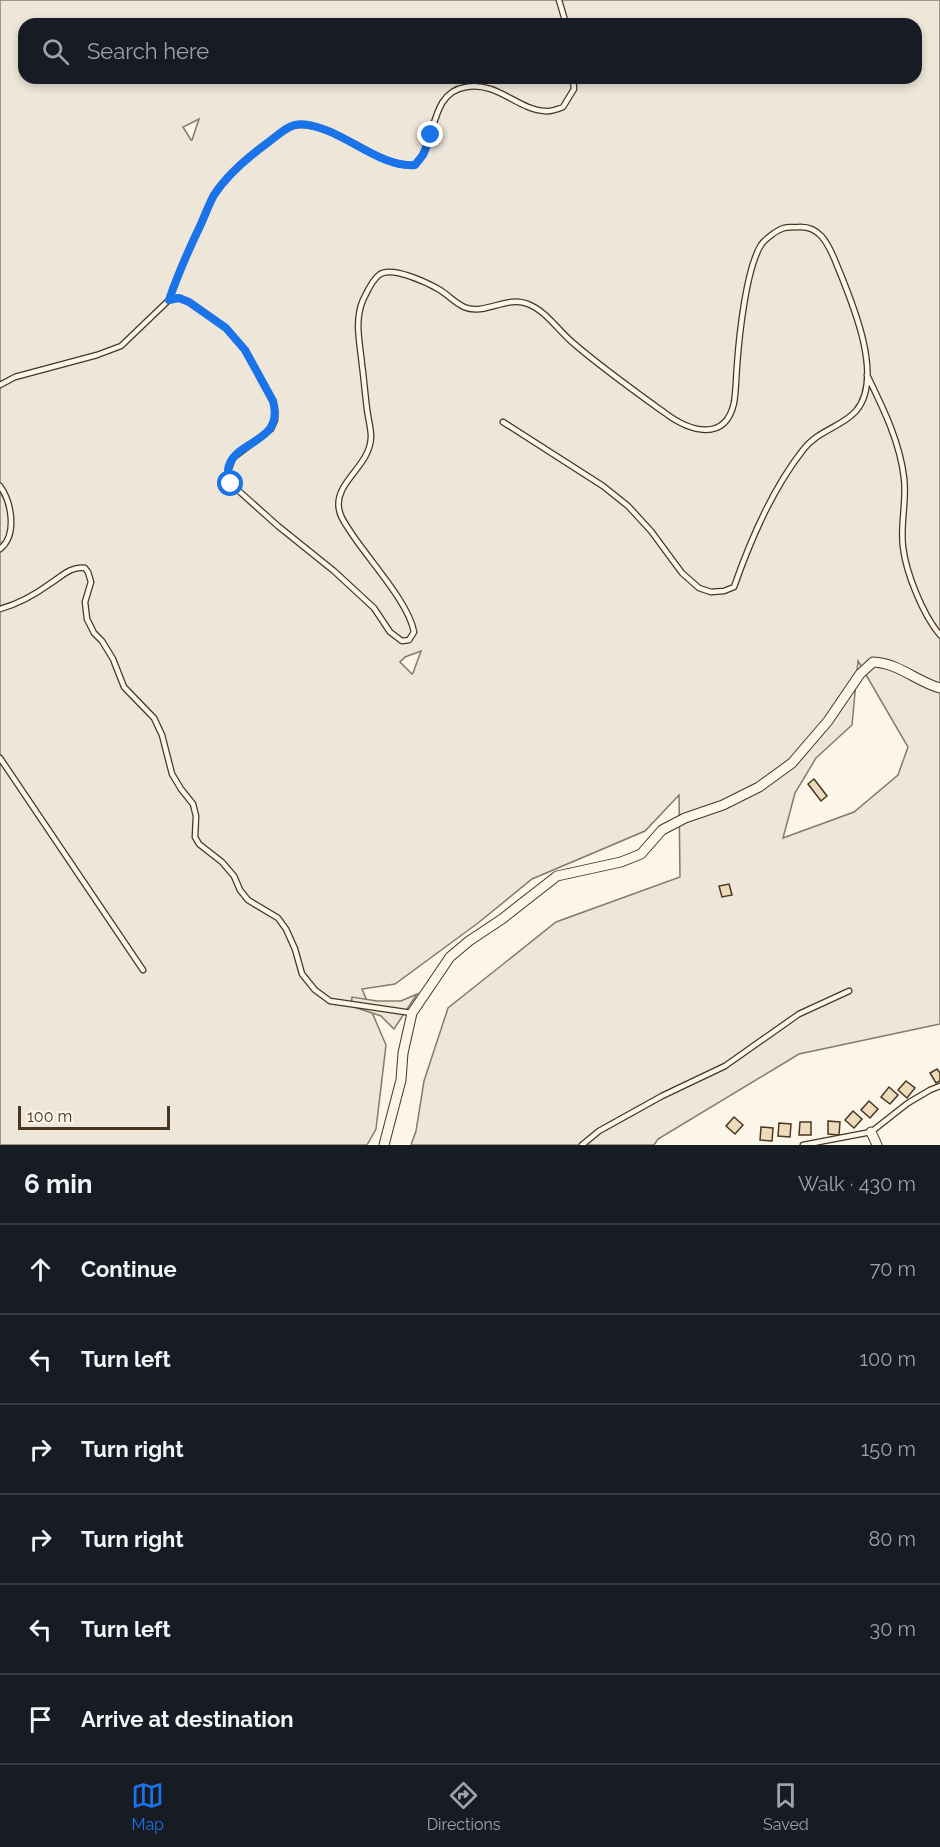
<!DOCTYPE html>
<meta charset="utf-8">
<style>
:root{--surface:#171b24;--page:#20242c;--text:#f1f3f6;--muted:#9ea1a6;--line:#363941;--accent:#1a73e8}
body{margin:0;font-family:Raleway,sans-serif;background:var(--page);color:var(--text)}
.scale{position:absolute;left:18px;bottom:15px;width:152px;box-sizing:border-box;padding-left:6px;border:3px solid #4a3520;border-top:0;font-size:16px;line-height:21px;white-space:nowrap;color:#4a3520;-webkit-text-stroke:4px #fbf6e9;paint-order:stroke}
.stop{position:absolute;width:18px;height:18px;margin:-14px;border:4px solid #1a73e8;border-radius:50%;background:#fff}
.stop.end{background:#1a73e8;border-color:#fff;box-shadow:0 2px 6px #0008}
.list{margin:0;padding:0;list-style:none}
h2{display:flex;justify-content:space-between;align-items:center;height:78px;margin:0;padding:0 24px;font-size:26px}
h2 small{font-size:20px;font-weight:400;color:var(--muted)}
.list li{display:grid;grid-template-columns:39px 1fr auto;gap:18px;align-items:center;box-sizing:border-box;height:90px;padding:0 24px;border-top:2px solid var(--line)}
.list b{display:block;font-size:22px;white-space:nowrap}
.list em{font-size:20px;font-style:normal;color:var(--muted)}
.icon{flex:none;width:33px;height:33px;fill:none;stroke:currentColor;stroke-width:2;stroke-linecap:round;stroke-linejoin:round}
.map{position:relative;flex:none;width:940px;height:1145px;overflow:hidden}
.search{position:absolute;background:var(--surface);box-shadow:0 3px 9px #0003;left:18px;right:18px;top:18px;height:66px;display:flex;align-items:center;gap:15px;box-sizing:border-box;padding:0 21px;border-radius:18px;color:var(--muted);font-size:22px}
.sheet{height:618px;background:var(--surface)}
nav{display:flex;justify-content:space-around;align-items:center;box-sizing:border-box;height:84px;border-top:2px solid var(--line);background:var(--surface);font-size:16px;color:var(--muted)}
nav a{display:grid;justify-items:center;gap:3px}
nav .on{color:var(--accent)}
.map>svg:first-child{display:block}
</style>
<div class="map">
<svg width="940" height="1145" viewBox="0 0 940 1145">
<rect width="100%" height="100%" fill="#fbf6e9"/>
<path fill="#ede6d9" stroke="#887966" stroke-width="1.5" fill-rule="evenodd" d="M0 0H940V1024L799 1054 658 1139 654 1145H411L416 1131 424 1081 448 1008 556 922 680 877 679 795 645 831 532 879 478 923 395 984 362 989 386 1045 376 1129 367 1145H0ZM24 24H916V78H24ZM199 119 192 140H191L183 127ZM421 651 413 673 412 674 400 662 405 657ZM858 661 908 747 898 775 854 812 783 838 795 793 816 758 852 725Z"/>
<path fill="#ede7d9" stroke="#887966" stroke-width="1.5" d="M417 994 394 1029 381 1016 351 1006 352 997 377 1001H401Z"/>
<path fill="#ecdcbc" stroke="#4a3520" stroke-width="1.5" d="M814 779 827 796 821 801 808 784Z
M729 884 732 895 722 897 719 886Z
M937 1069 940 1073V1081L936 1083 930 1073Z
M906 1081 915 1088 907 1098 898 1090Z
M889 1087 898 1095 890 1104 881 1097Z
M869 1101 878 1109 870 1118 861 1110Z
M853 1111 862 1119 854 1128 845 1120Z
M734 1117 743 1125 735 1134 726 1126Z
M828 1121 840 1122 839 1135 828 1134Z
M800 1122H811V1135H799Z
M779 1123 791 1124 790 1137 778 1136Z
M761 1127 773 1128 772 1141 760 1140Z"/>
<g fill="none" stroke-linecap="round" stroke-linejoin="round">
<defs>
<path id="service" d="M559 0 566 24
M169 300C178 274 189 249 201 224 205 215 209 204 214 195 227 175 247 158 266 144 289 127 292 119 323 129 351 138 384 168 415 165 418 161 421 158 423 154 436 131 433 92 466 87 497 81 518 110 545 111 550 112 558 109 563 107L574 89 573 78
M867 375C883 408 900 442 904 478 907 501 900 524 903 547 906 573 923 615 940 635
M0 385 15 377 97 355 121 346 169 300 179 298 189 302 226 328 245 350 273 401 275 411V420L271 429 233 458 228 471 231 484 278 526 334 571 374 608 390 632 402 641 409 640 414 632C409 603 369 560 352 534 347 526 340 518 339 509 334 482 370 467 371 437 371 428 368 418 367 409 365 394 364 379 362 365 360 343 354 321 363 300 367 292 372 280 379 275 391 265 428 283 440 290 448 295 455 303 464 307 484 316 507 295 528 304 546 311 558 330 572 342 602 368 633 390 665 413 689 431 725 443 734 403 736 391 736 378 737 366 739 337 746 269 761 245 765 239 777 230 784 228 789 227 794 227 799 227 819 226 827 242 834 258 849 295 886 376 856 411 842 427 818 430 803 450 773 488 750 541 734 587L724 591 711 592 699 588 682 573 651 531 628 506 603 486 503 422
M0 486C11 501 18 535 0 549
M0 609C18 604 36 594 51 583 62 576 71 566 85 568L88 572 91 582 85 602 87 619 94 633 102 641 113 659 124 687 154 718 162 735 172 774 181 789 193 804 196 816 195 837 199 844 222 862 234 876 240 890 248 900 278 918 286 929 295 949 302 974 315 990 330 1001 412 1013
M0 758 143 970
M582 1145 599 1131 662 1096 725 1066 799 1014 849 991
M803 1145 871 1132 908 1103 930 1090 940 1086"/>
<path id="minor" d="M871 1132 877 1145
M384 1145 401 1080 403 1053 412 1013 450 957 469 941 502 919 557 876 621 862 641 854 662 830 685 818 723 805 759 787 792 763 828 721 860 674 873 662C899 663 917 682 940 688"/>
</defs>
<use href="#service" stroke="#4a3520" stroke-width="7"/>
<use href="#minor" stroke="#4a3520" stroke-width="11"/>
<use href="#service" stroke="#fbf6e9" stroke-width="4.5"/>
<use href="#minor" stroke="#fbf6e9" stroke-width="9"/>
</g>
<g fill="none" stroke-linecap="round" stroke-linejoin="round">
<path stroke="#1a73e8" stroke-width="8" d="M231 484C230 480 228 474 228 470 232 439 285 445 273 401L245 350 226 328 189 302 179 298 169 300C178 274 189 249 201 224 205 215 209 204 214 195 227 175 247 158 266 144 289 127 292 118 323 129 351 138 384 168 415 165L423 155 431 135"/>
</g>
</svg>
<div class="scale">100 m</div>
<div class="stop" style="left:231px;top:484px"></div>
<div class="stop end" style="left:431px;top:135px"></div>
<div class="search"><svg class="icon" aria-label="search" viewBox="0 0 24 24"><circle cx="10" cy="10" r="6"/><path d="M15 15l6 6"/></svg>Search here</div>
</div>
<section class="sheet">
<h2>6 min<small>Walk · 430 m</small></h2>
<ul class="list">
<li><svg class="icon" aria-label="ahead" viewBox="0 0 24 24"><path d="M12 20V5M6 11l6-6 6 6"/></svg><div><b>Continue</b></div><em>70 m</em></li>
<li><svg class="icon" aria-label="left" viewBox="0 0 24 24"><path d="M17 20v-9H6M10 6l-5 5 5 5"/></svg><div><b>Turn left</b></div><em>100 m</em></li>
<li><svg class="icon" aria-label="right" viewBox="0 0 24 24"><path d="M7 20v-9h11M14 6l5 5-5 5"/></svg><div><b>Turn right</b></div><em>150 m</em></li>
<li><svg class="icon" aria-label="right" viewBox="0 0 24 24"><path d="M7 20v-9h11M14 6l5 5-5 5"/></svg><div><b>Turn right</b></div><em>80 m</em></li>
<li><svg class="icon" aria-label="left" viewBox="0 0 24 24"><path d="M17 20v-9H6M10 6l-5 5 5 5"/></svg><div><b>Turn left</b></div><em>30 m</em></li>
<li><svg class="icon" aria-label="arrive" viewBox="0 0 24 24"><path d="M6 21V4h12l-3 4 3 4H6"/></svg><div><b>Arrive at destination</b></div></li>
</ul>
</section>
<nav>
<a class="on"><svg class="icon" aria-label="map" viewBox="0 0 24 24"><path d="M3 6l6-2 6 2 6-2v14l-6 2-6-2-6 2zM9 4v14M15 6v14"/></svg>Map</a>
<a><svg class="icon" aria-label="directions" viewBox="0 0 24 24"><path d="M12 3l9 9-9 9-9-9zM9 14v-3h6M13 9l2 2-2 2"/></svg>Directions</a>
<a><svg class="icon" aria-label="saved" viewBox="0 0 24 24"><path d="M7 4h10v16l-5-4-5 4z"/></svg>Saved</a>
</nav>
